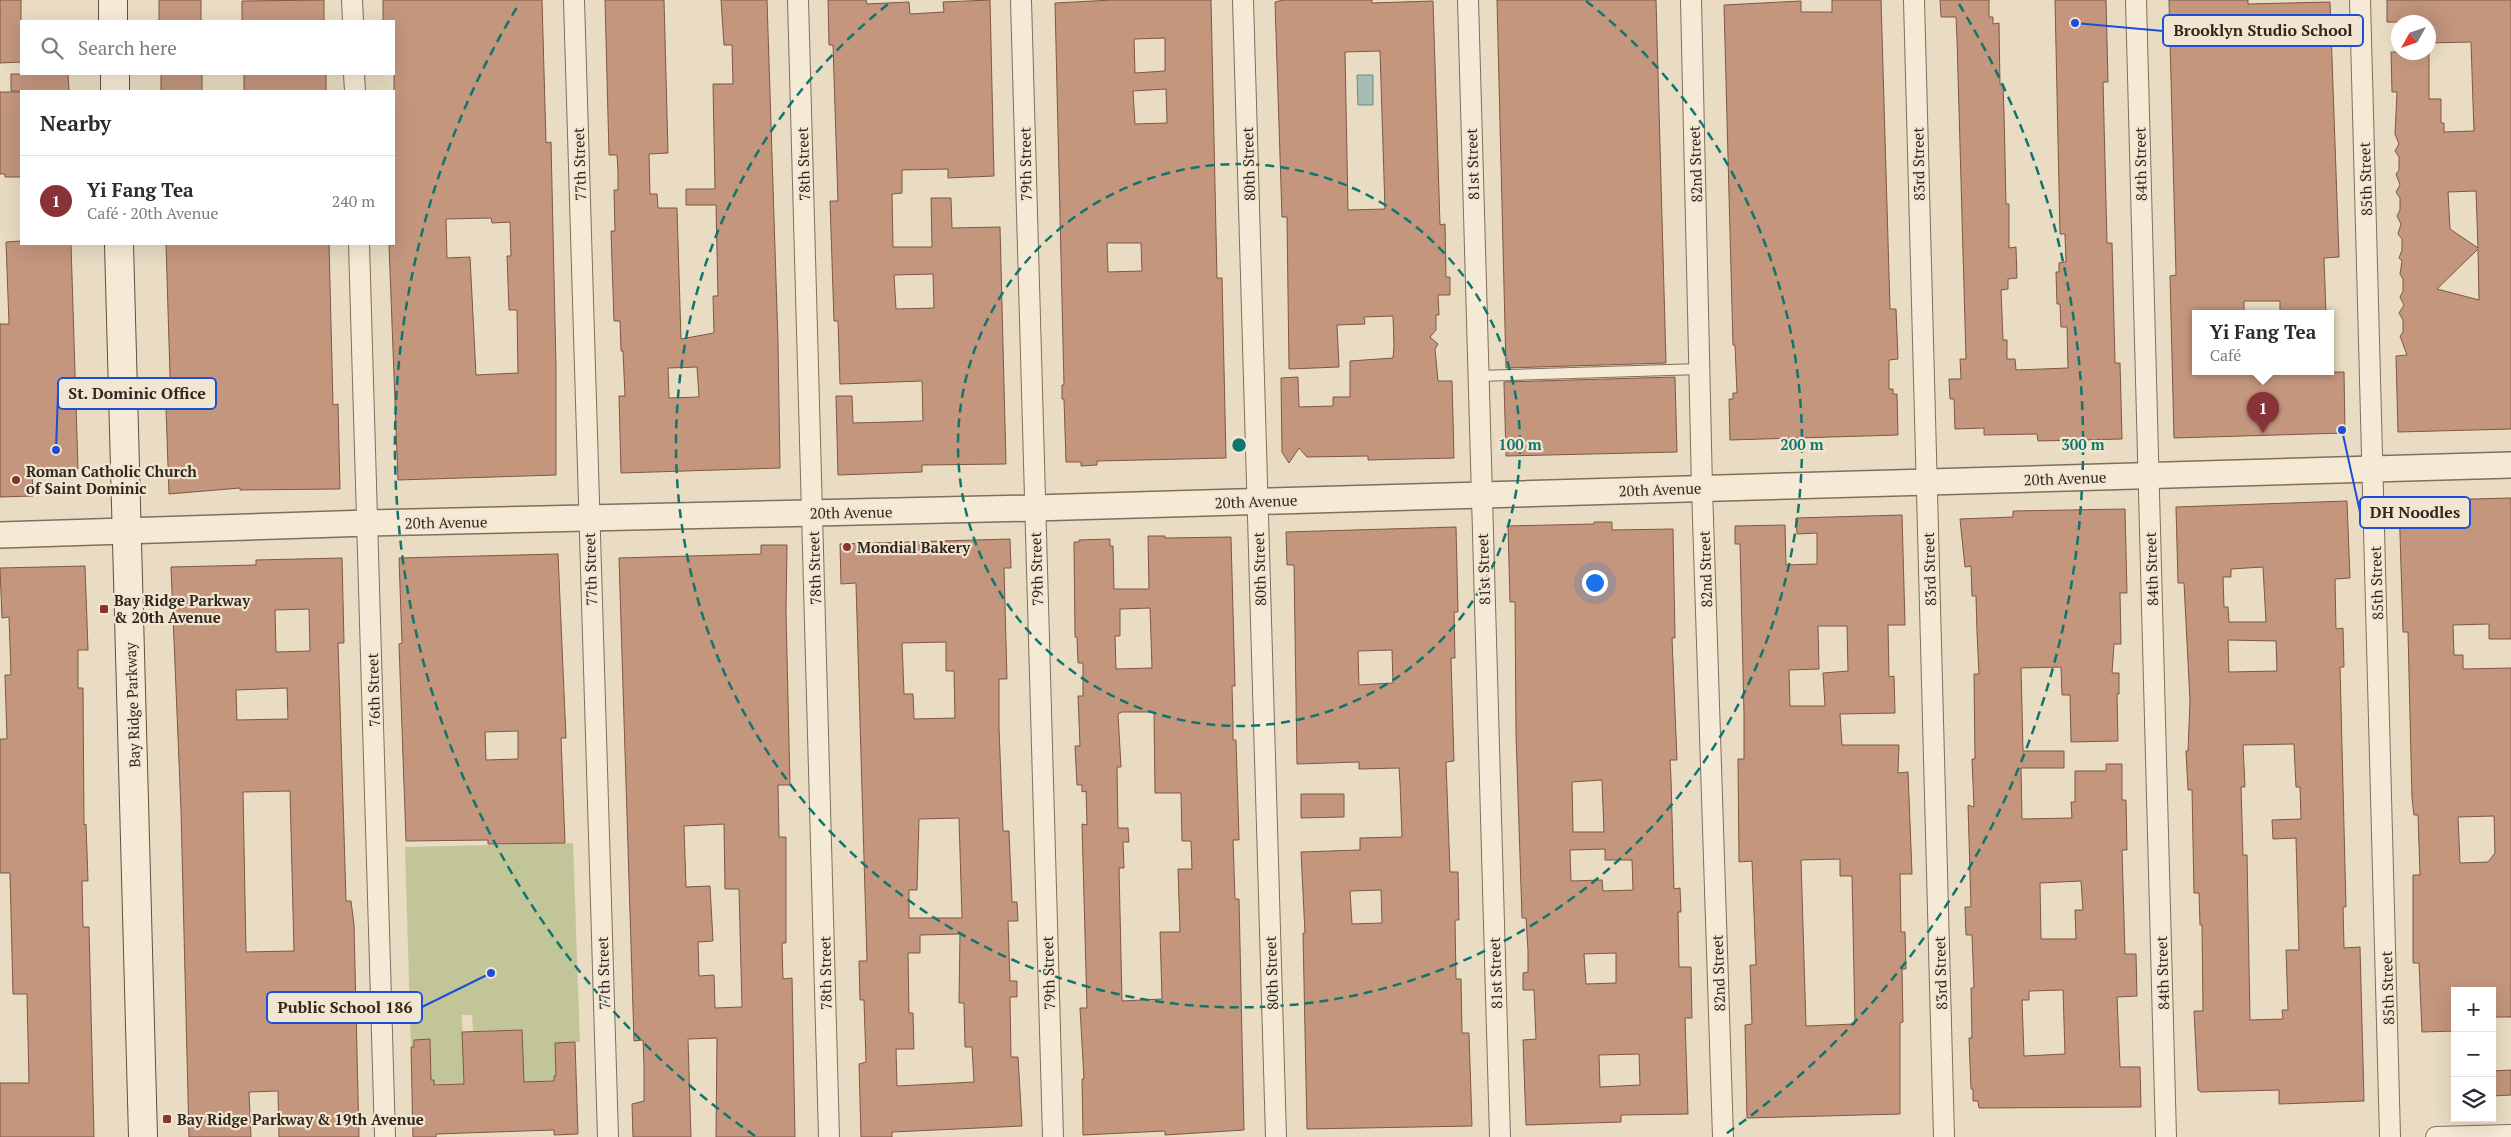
<!DOCTYPE html>
<meta charset="utf-8">
<style>
:root{--surface:#fff;--page:#f7f7f7;--text:#2b2b33;--muted:#7c7c81;--line:#e1e1e2;--accent:#893237}
body{margin:0;font-family:"PT Serif",serif;background:var(--page);color:var(--text)}
.controls{position:absolute;right:15px;bottom:15px;display:grid;overflow:hidden;border-radius:0px;box-shadow:0 5px 20px #0002}
.controls button{width:45px;height:45px;display:grid;place-items:center;padding:0;border:0;border-bottom:1px solid var(--line);background:var(--surface);color:var(--text);font:25px sans-serif}
.compass{position:absolute;left:2391px;top:15px;width:45px;height:45px;border-radius:50%;background:var(--surface);box-shadow:0 5px 20px #0002;rotate:230deg}
.you{position:absolute;left:1594px;top:582px;width:18px;height:18px;margin:-12px;border:4px solid #fff;border-radius:50%;background:#1a73e8;box-shadow:0 0 0 8px #1a73e833}
.badge{display:grid;place-items:center;width:32px;height:32px;border-radius:50%;background:var(--accent);color:#fff;font-size:16px;font-weight:700}
.pin{position:absolute;translate:-50% -41px;filter:drop-shadow(0 1px 2px #0008)}
.pin::after{content:'';position:absolute;top:26px;width:18px;height:15px;background:inherit;clip-path:polygon(0 0,100% 0,50% 100%)}
.popup{position:absolute;left:2192px;top:310px;width:142px;height:65px;box-sizing:border-box;display:grid;place-content:center;border-radius:0px;background:var(--surface);filter:drop-shadow(0 1px 4px #0005);font-size:16px;white-space:nowrap;color:var(--muted)}
.popup b{font-size:19px;color:var(--text)}
.popup::after{content:'';position:absolute;left:50%;top:100%;margin-left:-10px;border:10px solid transparent;border-top-color:var(--surface)}
.list{margin:0;padding:0;list-style:none}
h2{display:flex;justify-content:space-between;align-items:center;height:65px;margin:0;padding:0 20px;font-size:21px}
h2 small{font-size:16px;font-weight:400;color:var(--muted)}
.list li{display:grid;grid-template-columns:32px 1fr auto;gap:15px;align-items:center;box-sizing:border-box;height:90px;padding:0 20px;border-top:1px solid var(--line)}
.list b{display:block;font-size:19px;white-space:nowrap}
.list p{margin:0;font-size:16px;white-space:nowrap;color:var(--muted)}
.list em{font-size:16px;font-style:normal;color:var(--muted)}
.icon{flex:none;width:28px;height:28px;fill:none;stroke:currentColor;stroke-width:2;stroke-linecap:round;stroke-linejoin:round}
.map{position:relative;flex:none;width:2511px;height:1137px;overflow:hidden}
.search{position:absolute;background:var(--surface);box-shadow:0 5px 20px #0002;left:20px;top:20px;width:375px;height:55px;display:flex;align-items:center;gap:12px;box-sizing:border-box;padding:0 18px;border-radius:0px;color:var(--muted);font-size:19px}
.panel{position:absolute;background:var(--surface);box-shadow:0 5px 20px #0002;left:20px;top:90px;width:375px;height:155px;border-radius:0px}
.map>svg:first-child{display:block}
</style>
<div class="map">
<svg width="2511" height="1137" viewBox="0 0 2511 1137">
<rect width="100%" height="100%" fill="#e9dcc3"/>
<path fill="#c2c598" d="M573 843 580 1042 555 1043 556 1076 554 1081 524 1082 522 1030 473 1031 472 1015H462L464 1084 434 1085V1080H431L430 1040H414V1047H411L405 847Z"/>
<path fill="#a4bcb4" stroke="#6d8980" d="M1357 75H1373V105H1358Z"/>
<path fill="#c3967d" stroke="#7d5844" fill-rule="evenodd" d="M0 0H21V62L0 63Z
M159 0H201V21H159Z
M324 0V21H242V1Z
M383 0H542L546 143 551 142 556 367V475L398 480 389 245H394V21H383ZM491 218 492 223 510 222 511 256H507L509 310H517L518 373 476 375 470 257 447 258 446 219Z
M605 0H664L668 153 649 154 650 194H657L658 208H677L681 339 714 333 713 296H718L716 205H686V189H715L713 84H733L732 45H724L721 0H767L778 342 780 468 621 473 619 396H625L623 351H621L620 321H614L611 231H615L614 190H618V172L617 155H609ZM697 367 699 397 669 398 668 368Z
M828 0H866L867 4 909 2 910 14 944 12 943 2 990 0 994 176 948 178V169L902 170V193L892 194 893 247H932L931 198H951L952 228 1000 227 1006 464 922 465V472L838 475 836 396H852L853 423 923 421 922 381 840 384 838 321H834L830 201H838L833 45H829ZM933 274 934 308 896 309 894 275Z
M1112 0H1211L1217 278H1222L1226 458 1097 461V465L1081 466V462H1066L1064 399H1062V385H1064L1055 3ZM1165 38V71L1135 73 1134 39ZM1166 89 1167 123 1135 124 1133 91ZM1107 243H1141L1142 271 1108 272Z
M1283 0H1372V3L1433 1 1440 225 1445 224 1446 277H1450V295H1438L1439 315H1436V330L1430 337 1438 344 1435 349 1438 381H1452L1454 458 1368 460V456L1307 457 1299 448 1289 463 1282 452 1281 378 1298 377 1299 407 1333 406V397H1350V361L1393 358 1394 346 1393 316 1364 317 1365 324 1337 325 1339 367 1289 369 1287 217H1282L1275 2ZM1380 51 1385 209 1348 210 1345 52Z
M1497 0H1656L1666 363 1506 368Z
M1832 0H1881L1890 309H1896L1898 359 1889 360V389H1893V394H1897L1898 435 1730 440 1729 399H1733V393H1737L1735 345H1733L1724 5 1801 1V12H1832Z
M1940 0H1989V17H1993V24L1999 23 2000 85H2003L2004 112 2006 204H2009V248L2016 247 2017 278 2008 279V289L2001 290 2003 340H2007V359H2015L2016 370 2068 368 2067 327H2061L2060 304H2057L2056 272H2059V263L2066 262 2065 234H2060L2055 0H2106L2108 82H2103L2107 243H2112L2115 363H2120L2122 439 2038 441 2037 434 1984 435V428L1955 429 1954 399H1950L1949 379H1961L1960 359H1966L1957 38 1956 17H1941Z
M2169 0H2248V4L2330 2 2339 257 2324 258 2326 314H2280V301H2244V314H2196V372H2344L2345 433 2174 438 2170 276 2176 275Z
M2387 0H2511V429L2398 432 2396 356 2407 355 2400 336 2403 332V320L2399 313 2404 305 2400 297 2403 291V279L2400 274 2402 261 2399 258 2402 250V239L2398 234 2401 224 2397 216 2400 210V198L2396 192 2400 185 2396 174 2399 170V157L2395 151 2399 144 2395 134 2397 92H2392L2391 52H2429V99H2441V123H2444V132L2474 131 2473 103 2471 42 2428 43V22H2387ZM2476 191 2478 248 2450 229 2448 192ZM2478 249 2479 300 2437 289Z
M11 74H68L69 91H11Z
M161 74H202V91H161Z
M244 74H326V91H244Z
M0 92H21V177H5V174H0Z
M21 241V244H71L78 469 32 471 33 496 0 497V324H9L6 242Z
M166 244H329L333 405 338 404 340 489 240 490V488L169 494 166 408H171Z
M1675 377 1677 452 1506 456 1504 382Z
M2511 498V639H2489V624L2453 625 2454 655H2463V669L2511 668V1017H2492V991H2455V1031L2422 1032 2419 963H2413V875H2420L2418 815H2414L2412 798 2408 632H2403L2399 501ZM2494 816 2495 853 2488 862 2460 863 2458 817Z
M2347 501 2350 578 2335 579 2336 629 2343 628 2344 667H2340L2346 907H2343L2344 948 2360 947 2364 1101 2279 1104V1090L2201 1092 2198 1090 2194 1011H2203L2202 925H2200L2199 893H2194L2192 790H2188L2186 751H2188L2190 701 2184 583H2178L2176 507ZM2263 567 2266 622H2229L2228 607H2224L2223 577H2231V569ZM2228 640 2276 641 2277 671 2229 672ZM2294 744 2296 787H2300L2301 819 2272 820 2273 839 2296 838 2299 950H2286L2288 1010H2282L2283 1019 2250 1020 2247 855H2243L2241 787H2245L2243 745Z
M2125 509 2127 593H2120L2121 644H2114L2112 673H2119V694H2117L2118 741 2071 742 2070 695H2062L2061 667 2021 668 2023 751H2064V768H2021L2022 819 2072 818 2071 802H2075V771H2106V764H2122V800H2126L2127 850H2122L2125 954H2136L2137 996 2117 997 2120 1067H2140L2141 1107 1979 1108 1978 1101H1973V1089H1971L1969 1038H1972L1971 988H1974L1972 935H1966L1965 907H1971L1968 805 1974 807 1972 759H1975L1974 674H1979L1977 632 1976 596H1972L1971 566 1965 567 1960 519 2013 517V511ZM2081 881 2083 910H2075L2076 939H2041L2040 883ZM2063 990 2065 1054 2024 1056 2022 1000H2029V991Z
M1902 515 1905 625H1888L1889 677 1894 676 1895 713 1840 714 1842 745H1899L1898 773 1908 772 1912 874H1900L1901 932H1905L1906 969H1902L1903 1022 1900 1023V1114L1747 1118 1745 1025 1752 1024 1750 965H1756L1752 861 1739 862 1738 759H1744V713L1740 544H1735V526L1785 525 1786 565 1817 564V533L1797 534 1796 518ZM1818 626H1847L1848 671 1823 673 1825 706H1790L1789 670 1819 669ZM1840 859V876H1852L1855 1024 1806 1026 1801 860Z
M1594 522H1612V530L1673 529 1675 638H1672L1677 760H1670L1671 779 1674 889 1680 888 1681 912H1678L1679 967H1691L1692 1018H1685L1688 1114 1621 1115V1122L1526 1125 1523 1040 1536 1039 1534 990H1523V973L1528 972V951L1526 918H1522L1516 734 1515 602H1510L1508 526 1594 524ZM1602 780 1604 832H1573L1572 782ZM1605 849V860H1632L1633 890 1603 891 1602 880 1571 881 1570 850ZM1616 953V983L1586 984 1584 954ZM1639 1054 1640 1085 1600 1087 1599 1055Z
M1456 527 1458 612H1454L1455 658H1451L1454 761 1446 762 1450 872H1458L1459 920H1455L1456 979H1461L1462 1033H1469L1472 1126 1307 1129 1303 933H1305L1301 852 1360 850V838L1402 837 1400 783 1399 768 1359 769V762L1297 764 1294 565H1287L1286 532ZM1392 650 1393 683 1359 685 1358 651ZM1381 890 1382 923 1352 924 1350 891Z
M1148 536H1165V538L1231 537 1235 686H1232L1233 723V740H1236L1239 840H1233L1235 899H1239L1244 1130 1165 1135V1131L1083 1135 1082 1079H1084L1080 1008H1087L1082 824 1087 825 1086 791 1082 792V785H1077L1075 746H1080L1078 696H1083V663H1078L1077 637H1075L1074 542H1079V540L1110 539V546H1113L1114 589H1149ZM1150 608 1152 668 1116 669 1115 636H1120V609ZM1122 712H1154L1155 793H1181L1182 841H1191L1192 869H1178L1180 932H1160L1162 999 1122 1001 1119 868H1124L1123 842H1129L1128 828H1118L1117 767H1121L1118 714Z
M1010 539 1011 568H1004L1007 679H999V728L1003 831H1009L1012 902H1017L1018 921H1008L1010 981H1017V997H1010L1011 1057H1018L1022 1126 892 1132V1137H861L859 1064 866 1062 864 1000H860L859 961H867L856 583 841 584 840 544ZM946 642V671H954L955 718 914 719 913 694H904L902 643ZM959 818 962 918H909V890H917L919 819ZM960 934 959 1003H964L965 1047H972L974 1082 897 1086 896 1049H914L913 1013H909L908 953H920V935Z
M761 545H787L786 612 790 785H778L779 837H786V943H782L783 979 792 978 795 1137H716L717 1038 688 1039 691 1137H633L632 1104 644 1101V1064L643 1040 634 1041 619 558 761 554ZM724 824 725 889H739L742 1007 715 1008 714 975 699 976 698 942 713 941 710 886 686 887 684 826Z
M558 554 566 738H561L565 843 488 844V840L406 841 399 644 402 643 399 558ZM518 731V759L486 760 485 732Z
M342 558 344 643H338L344 834 346 901H351L354 925 359 1137H279L278 1091 249 1092 251 1137H189L181 810 171 567 256 565V560ZM309 609 310 651 276 652 275 610ZM287 688 288 719 237 720 236 690ZM290 791 294 951 246 952 243 792Z
M85 566 88 650H78V688H83L84 825 86 824 88 881H82L83 927H89L94 1137H0V1083H29L27 994H13L10 873H0V739H7L5 675H11L9 617 2 618 0 568Z
M1301 794H1344V817L1301 818Z
M522 1030 524 1082 554 1081V1076H556L555 1043 575 1042 578 1134 554 1135V1130L436 1134V1137H413L411 1047H414V1040L430 1039 431 1080H434V1085L464 1084 462 1032Z
M2511 1070V1095L2492 1096V1071Z"/>
<g fill="none" stroke-linecap="round" stroke-linejoin="round">
<defs>
<path id="service" d="M1478 376 1701 369"/>
<path id="minor" d="M352 0 353 21
M574 0 608 1137
M798 0 829 1137
M1021 0 1053 1137
M1243 0 1276 1137
M1468 0 1500 1137
M1691 0 1702 488 1723 1137
M1914 0 1944 1137
M2136 0 2166 1137
M2360 0 2390 1137
M354 74 355 91
M359 244 385 1137
M2436 1137 2511 1135"/>
<path id="tertiary" d="M0 535 368 523 1034 508 2511 465"/>
<path id="secondary" d="M113 0V21
M115 74V91
M119 244 143 1137"/>
</defs>
<use href="#service" stroke="#816e5c" stroke-width="12"/>
<use href="#minor" stroke="#816e5c" stroke-width="22"/>
<use href="#tertiary" stroke="#816e5c" stroke-width="28"/>
<use href="#secondary" stroke="#634f3f" stroke-width="30"/>
<use href="#service" stroke="#f5ead5" stroke-width="10"/>
<use href="#minor" stroke="#f5ead5" stroke-width="20"/>
<use href="#tertiary" stroke="#f5ead5" stroke-width="25"/>
<use href="#secondary" stroke="#f5ead5" stroke-width="28"/>
</g>
<g fill="none" stroke="#0f766e" stroke-width="2.5" stroke-dasharray="9 6">
<circle cx="1239" cy="445" r="281"/>
<path d="M1586 1A563 563 0 1 1 892 1"/>
<path d="M755 1136A844 844 0 0 1 519 4M1959 4A844 844 0 0 1 1723 1136"/>
</g>
<g fill="#893237" stroke="#f1e6d1" stroke-width="2">
<circle cx="16" cy="480" r="5"/>
<circle cx="847" cy="547" r="5"/>
<rect x="99" y="604" width="10" height="10" rx="2.5"/>
<rect x="162" y="1114" width="10" height="10" rx="2.5"/>
</g>
<g text-anchor="middle" dominant-baseline="central" stroke-width="4.5" stroke-linejoin="round" paint-order="stroke">
<g font-size="15" fill="#32271e" stroke="#f1e6d1">
<text transform="translate(579 164) rotate(-92)">77th Street</text>
<text transform="translate(803 164) rotate(-92)">78th Street</text>
<text transform="translate(1025 164) rotate(-91)">79th Street</text>
<text transform="translate(1248 164) rotate(-92)">80th Street</text>
<text transform="translate(1472 164) rotate(-92)">81st Street</text>
<text transform="translate(1695 164) rotate(-92)">82nd Street</text>
<text transform="translate(1918 164) rotate(-91)">83rd Street</text>
<text transform="translate(2140 164) rotate(-91)">84th Street</text>
<text transform="translate(2365 179) rotate(-92)">85th Street</text>
<text transform="translate(2065 478) rotate(-2)">20th Avenue</text>
<text transform="translate(1660 489) rotate(-2)">20th Avenue</text>
<text transform="translate(1256 501) rotate(-2)">20th Avenue</text>
<text transform="translate(851 512) rotate(-1)">20th Avenue</text>
<text transform="translate(446 522) rotate(-1)">20th Avenue</text>
<text transform="translate(814 568) rotate(-92)">78th Street</text>
<text transform="translate(590 569) rotate(-92)">77th Street</text>
<text transform="translate(1036 569) rotate(-92)">79th Street</text>
<text transform="translate(1259 569) rotate(-92)">80th Street</text>
<text transform="translate(1483 569) rotate(-92)">81st Street</text>
<text transform="translate(1705 569) rotate(-92)">82nd Street</text>
<text transform="translate(1929 569) rotate(-92)">83rd Street</text>
<text transform="translate(2151 569) rotate(-92)">84th Street</text>
<text transform="translate(2376 583) rotate(-92)">85th Street</text>
<text transform="translate(373 690) rotate(-92)">76th Street</text>
<text transform="translate(132 705) rotate(-92)">Bay Ridge Parkway</text>
<text transform="translate(603 973) rotate(-92)">77th Street</text>
<text transform="translate(825 973) rotate(-91)">78th Street</text>
<text transform="translate(1048 973) rotate(-92)">79th Street</text>
<text transform="translate(1271 973) rotate(-92)">80th Street</text>
<text transform="translate(1495 973) rotate(-92)">81st Street</text>
<text transform="translate(1718 973) rotate(-92)">82nd Street</text>
<text transform="translate(1940 973) rotate(-92)">83rd Street</text>
<text transform="translate(2162 973) rotate(-92)">84th Street</text>
<text transform="translate(2387 988) rotate(-92)">85th Street</text>
</g>
<g font-size="15" font-weight="bold" fill="#32271e" stroke="#f1e6d1" text-anchor="start">
<text x="26" y="471">Roman Catholic Church<tspan x="26" dy="17">of Saint Dominic</tspan></text>
<text x="857" y="547">Mondial Bakery</text>
<text x="114" y="600">Bay Ridge Parkway<tspan x="114" dy="17">&amp; 20th Avenue</tspan></text>
<text x="177" y="1119">Bay Ridge Parkway &amp; 19th Avenue</text>
</g>
</g>
<circle cx="1239" cy="445" r="8" fill="#0f766e" stroke="#f1e6d1" stroke-width="2.5"/>
<g font-size="15" text-anchor="middle" font-weight="bold" fill="#0f766e" stroke="#f1e6d1" stroke-width="4.5" stroke-linejoin="round" paint-order="stroke">
<text x="1520" y="450">100 m</text>
<text x="1802" y="450">200 m</text>
<text x="2083" y="450">300 m</text>
</g>
<path fill="none" stroke="#1d4ed8" stroke-width="2" d="M2075 23L2163 31M56 450L58 393M2342 430L2360 512M491 973L422 1007"/>
<g fill="#1d4ed8" stroke="#f1e6d1" stroke-width="2">
<circle cx="2075" cy="23" r="5"/>
<circle cx="56" cy="450" r="5"/>
<circle cx="2342" cy="430" r="5"/>
<circle cx="491" cy="973" r="5"/>
</g>
<g fill="#f1e6d1" stroke="#1d4ed8" stroke-width="2">
<rect x="2163" y="15" width="200" height="31" rx="5"/>
<rect x="58" y="378" width="158" height="31" rx="5"/>
<rect x="2360" y="497" width="110" height="31" rx="5"/>
<rect x="267" y="992" width="155" height="31" rx="5"/>
</g>
<g font-size="16" text-anchor="middle" font-weight="bold" fill="#32271e">
<text x="2263" y="36">Brooklyn Studio School</text>
<text x="137" y="399">St. Dominic Office</text>
<text x="2415" y="518">DH Noodles</text>
<text x="345" y="1013">Public School 186</text>
</g>
</svg>
<div class="controls">
<button>+</button>
<button>−</button>
<button><svg class="icon" aria-label="layers" viewBox="0 0 24 24"><path d="M12 4l9 5-9 5-9-5zM3 14l9 5 9-5"/></svg></button>
</div>
<svg class="compass" viewBox="-18 -18 36 36"><path d="M0-13l5 13h-10z" fill="#e53935"/><path d="M0 13l5-13h-10z" fill="#7c7c81"/></svg>
<div class="you"></div>
<div class="pin badge" style="left:2263px;top:433px">1</div>
<div class="popup"><b>Yi Fang Tea</b>Café</div>
<div class="search"><svg class="icon" aria-label="search" viewBox="0 0 24 24"><circle cx="10" cy="10" r="6"/><path d="M15 15l6 6"/></svg>Search here</div>
<section class="panel">
<h2>Nearby<small></small></h2>
<ul class="list">
<li><span class="badge">1</span><div><b>Yi Fang Tea</b><p>Café · 20th Avenue</p></div><em>240 m</em></li>
</ul>
</section>
</div>
